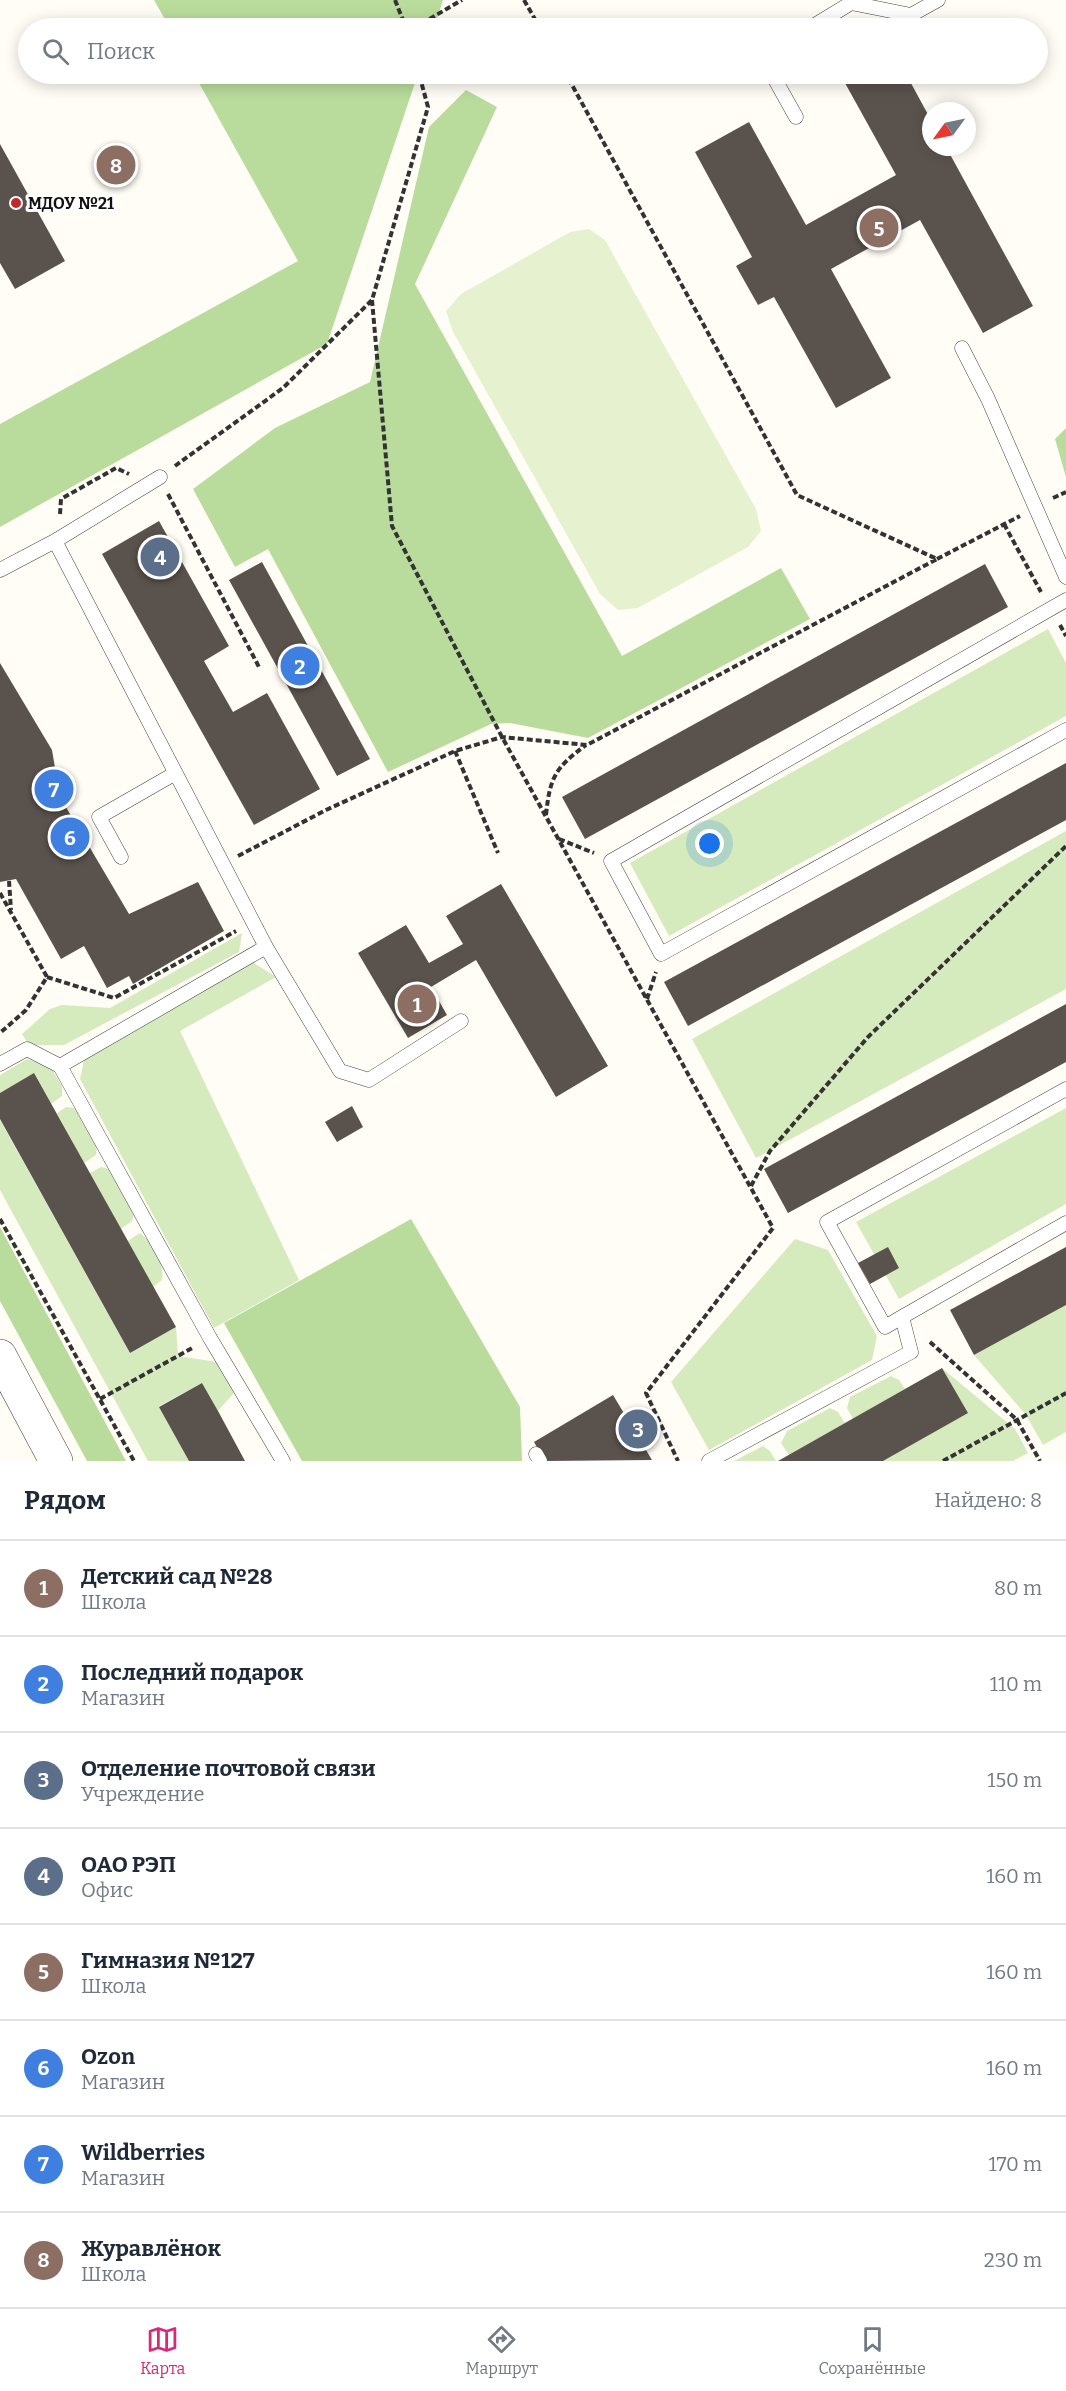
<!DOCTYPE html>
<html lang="ru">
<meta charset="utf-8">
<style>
:root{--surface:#fff;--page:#f2f2f3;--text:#1f2937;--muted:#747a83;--line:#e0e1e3;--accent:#db2777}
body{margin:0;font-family:Bitter,serif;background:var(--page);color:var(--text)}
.compass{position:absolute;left:922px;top:102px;width:54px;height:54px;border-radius:50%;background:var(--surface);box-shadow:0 3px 15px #0003;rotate:237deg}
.you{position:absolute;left:710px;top:844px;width:21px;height:21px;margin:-15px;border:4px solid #fff;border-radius:50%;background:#1a73e8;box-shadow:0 0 0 9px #1a73e833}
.badge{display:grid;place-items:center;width:39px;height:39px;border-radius:50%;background:var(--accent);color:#fff;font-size:20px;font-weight:700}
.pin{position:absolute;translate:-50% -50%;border:3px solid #fff;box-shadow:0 2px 6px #0006}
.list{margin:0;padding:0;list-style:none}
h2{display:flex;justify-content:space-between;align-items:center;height:78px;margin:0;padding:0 24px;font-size:26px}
h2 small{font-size:20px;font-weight:400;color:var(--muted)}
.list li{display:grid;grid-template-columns:39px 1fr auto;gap:18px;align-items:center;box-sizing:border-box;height:96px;padding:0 24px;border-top:2px solid var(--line)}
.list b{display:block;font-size:22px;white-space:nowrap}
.list p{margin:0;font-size:20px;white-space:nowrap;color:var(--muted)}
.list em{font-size:20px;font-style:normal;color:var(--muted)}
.icon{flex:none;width:33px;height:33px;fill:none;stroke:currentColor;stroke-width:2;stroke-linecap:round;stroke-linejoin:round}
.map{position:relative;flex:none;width:1066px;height:1461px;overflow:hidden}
.search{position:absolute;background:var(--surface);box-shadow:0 3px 15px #0003;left:18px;right:18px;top:18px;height:66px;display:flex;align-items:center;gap:15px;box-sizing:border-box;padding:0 21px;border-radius:33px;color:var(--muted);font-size:22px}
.sheet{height:846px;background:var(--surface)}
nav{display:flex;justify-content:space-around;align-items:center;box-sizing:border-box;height:84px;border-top:2px solid var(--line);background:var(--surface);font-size:16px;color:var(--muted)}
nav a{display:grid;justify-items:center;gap:3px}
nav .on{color:var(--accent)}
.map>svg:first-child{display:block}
</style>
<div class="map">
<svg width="1066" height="1461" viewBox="0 0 1066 1461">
<rect width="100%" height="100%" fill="#fffdf5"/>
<path fill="#d5ebbd" d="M1048 629 1066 663V716L669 936 630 863Z
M1066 831V989L756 1158 692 1039Z
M242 933 239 952 64 1045H29L22 1034 50 1009 62 1005 110 1008Z
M254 963 276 977 180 1031 299 1280 214 1328 80 1079 84 1060Z
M27 1059 50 1066 62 1086V1096L51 1104 34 1074 0 1093V1075Z
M66 1107 75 1108 97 1145 96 1155 84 1163 57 1113Z
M1066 1108V1204L899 1299 856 1222Z
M0 1120 130 1353 176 1327 178 1356 217 1362 234 1393 218 1411 202 1383 159 1406 189 1461H148L0 1190Z
M101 1167 109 1169 134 1214 132 1221 121 1229 90 1173Z
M140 1233C153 1243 165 1264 162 1280L153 1287 128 1241Z
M795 1239 828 1250 877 1336 872 1360 709 1450 671 1382Z
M1066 1305V1432L1043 1445 1026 1415 974 1355Z
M942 1368 1015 1429 1028 1453 1013 1461H883L967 1413Z
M891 1376 899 1380 905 1389 853 1419 847 1408 850 1397Z
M830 1408 838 1412 845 1423 789 1455 781 1443 787 1431Z
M763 1446 770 1451 776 1461H734Z"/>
<path fill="#b9dc9c" d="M154 0H443L434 28H170Z
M194 74H418L327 344 0 527V424L298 261Z
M466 90 497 107 415 284 622 656 781 568 810 619 588 738 510 723 491 724 388 772 268 549 235 567 193 489 275 428 370 382 429 127Z
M1066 428V477L1055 439Z
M411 1219 520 1407 522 1461H302L224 1323Z
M0 1227 126 1461H87L0 1301Z"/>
<path fill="#e6f2cf" d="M589 229 605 240 756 509 761 531 748 547 638 608 618 610 600 594 453 332 446 311 461 294 570 232Z"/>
<path fill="#5a524d" d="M840 74H906L931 120V147H946L1033 306 983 333 920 220 831 269 891 378 836 408 774 297 758 305 736 266 752 257 695 152 749 122 806 225 896 175Z
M0 144 65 261 15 289 0 263Z
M159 521 229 646 204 661 233 712 267 693 320 789 254 825 102 554Z
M262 562 370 759 337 776 229 580Z
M985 564 1008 607 585 839 562 797Z
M0 663 52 750 60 797 129 914 198 882 224 931 133 984 129 976 107 988 84 946 61 959 16 879 0 882Z
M1066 763V820L688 1026 664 982Z
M501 884 608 1066 556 1097 476 960 431 987 447 1015 408 1038 358 953 406 925 429 963 463 944 446 916Z
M1066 1004V1062L788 1213 764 1169Z
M34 1073 176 1327 130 1353 0 1119V1093Z
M352 1106 363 1127 337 1142 325 1122Z
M888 1247 899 1268 870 1284 858 1263Z
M1066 1247V1305L974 1355 950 1310Z
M942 1368 968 1413 883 1461H778Z
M202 1383 218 1411 245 1461H189L159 1407Z
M613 1395 652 1460 545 1461 534 1442Z"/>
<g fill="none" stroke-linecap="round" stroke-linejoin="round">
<defs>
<path id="service" d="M810 28 851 3 911 15 938 0
M772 74 796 117
M962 348 988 399 1066 577
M0 570 55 541 160 477
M1066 600 611 861 661 954 1066 730
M121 857 99 817 174 774
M266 947 340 1071 369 1080 461 1021
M0 1064 27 1049 60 1066 266 947 55 541
M60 1066 210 1338 283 1461
M902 1317 885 1327 827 1222 1066 1089
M536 1454 540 1461
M709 1461 911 1352 902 1317 1066 1223"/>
<path id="tertiary" d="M0 1356 56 1461"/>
</defs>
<use href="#service" stroke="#444" stroke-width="15"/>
<use href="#tertiary" stroke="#444" stroke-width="34"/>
<path stroke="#333" stroke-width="4" stroke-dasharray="6 3" stroke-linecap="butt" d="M395 0 406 28
M524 0 540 28
M414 28 462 0
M372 300 392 526 502 737 773 1228 646 1393 678 1461
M175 466 283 388 372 300 428 107 419 74
M168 494 259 667
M1053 498 1066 492
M60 514 61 499 116 468 129 474
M1004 524 1041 592
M937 559 1020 516
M1060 625 1066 636
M455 751 498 853
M546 815C550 777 555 768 586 745
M559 839 594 853
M238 856 326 810 455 751 502 737 587 745 937 559 797 495 566 74
M9 881 11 910
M0 893 47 977 26 1010 0 1033
M47 977 114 998 236 931
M647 999 656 972
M751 1186 770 1151 868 1037 1066 846
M0 1219 134 1461
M930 1342 1017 1420 1040 1461
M100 1399 194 1347
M943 1461 1066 1393"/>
<use href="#service" stroke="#fff" stroke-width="14"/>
<use href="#tertiary" stroke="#fff" stroke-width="33"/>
</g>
<circle fill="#c4262e" stroke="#fff" stroke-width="2" cx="16" cy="203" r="6"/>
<g text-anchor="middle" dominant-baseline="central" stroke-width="6" stroke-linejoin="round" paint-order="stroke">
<g font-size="16" font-weight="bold" fill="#111" stroke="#fff" text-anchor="start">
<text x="28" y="203">МДОУ №21</text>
</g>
</g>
</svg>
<svg class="compass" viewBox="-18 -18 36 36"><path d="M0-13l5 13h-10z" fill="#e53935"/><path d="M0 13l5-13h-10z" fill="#747a83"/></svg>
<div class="you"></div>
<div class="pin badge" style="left:417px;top:1004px;background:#8d6e63">1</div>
<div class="pin badge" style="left:300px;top:666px;background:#3f7fe0">2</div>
<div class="pin badge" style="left:638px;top:1429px;background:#5c6f8a">3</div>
<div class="pin badge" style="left:160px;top:557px;background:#5c6f8a">4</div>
<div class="pin badge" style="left:879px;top:228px;background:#8d6e63">5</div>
<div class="pin badge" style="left:70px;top:837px;background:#3f7fe0">6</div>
<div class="pin badge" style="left:54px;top:789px;background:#3f7fe0">7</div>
<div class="pin badge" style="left:116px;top:165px;background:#8d6e63">8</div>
<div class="search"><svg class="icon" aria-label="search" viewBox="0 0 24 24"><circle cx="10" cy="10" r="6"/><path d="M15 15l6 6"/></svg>Поиск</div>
</div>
<section class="sheet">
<h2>Рядом<small>Найдено: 8</small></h2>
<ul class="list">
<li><span class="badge" style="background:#8d6e63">1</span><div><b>Детский сад №28</b><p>Школа</p></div><em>80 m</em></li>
<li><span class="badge" style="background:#3f7fe0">2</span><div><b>Последний подарок</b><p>Магазин</p></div><em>110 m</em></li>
<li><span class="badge" style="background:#5c6f8a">3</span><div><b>Отделение почтовой связи</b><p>Учреждение</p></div><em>150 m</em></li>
<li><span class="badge" style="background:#5c6f8a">4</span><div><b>ОАО РЭП</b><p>Офис</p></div><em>160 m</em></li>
<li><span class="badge" style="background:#8d6e63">5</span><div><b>Гимназия №127</b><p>Школа</p></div><em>160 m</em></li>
<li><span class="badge" style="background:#3f7fe0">6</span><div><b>Ozon</b><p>Магазин</p></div><em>160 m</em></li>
<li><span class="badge" style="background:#3f7fe0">7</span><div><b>Wildberries</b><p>Магазин</p></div><em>170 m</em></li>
<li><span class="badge" style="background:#8d6e63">8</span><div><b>Журавлёнок</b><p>Школа</p></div><em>230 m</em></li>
</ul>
</section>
<nav>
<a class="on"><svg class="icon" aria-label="map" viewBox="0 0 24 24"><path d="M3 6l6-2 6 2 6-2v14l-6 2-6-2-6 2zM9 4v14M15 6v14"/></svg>Карта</a>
<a><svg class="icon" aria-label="directions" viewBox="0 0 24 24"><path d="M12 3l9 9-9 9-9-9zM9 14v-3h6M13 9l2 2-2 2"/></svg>Маршрут</a>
<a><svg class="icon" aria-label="saved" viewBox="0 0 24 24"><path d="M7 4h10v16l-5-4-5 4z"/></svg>Сохранённые</a>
</nav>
